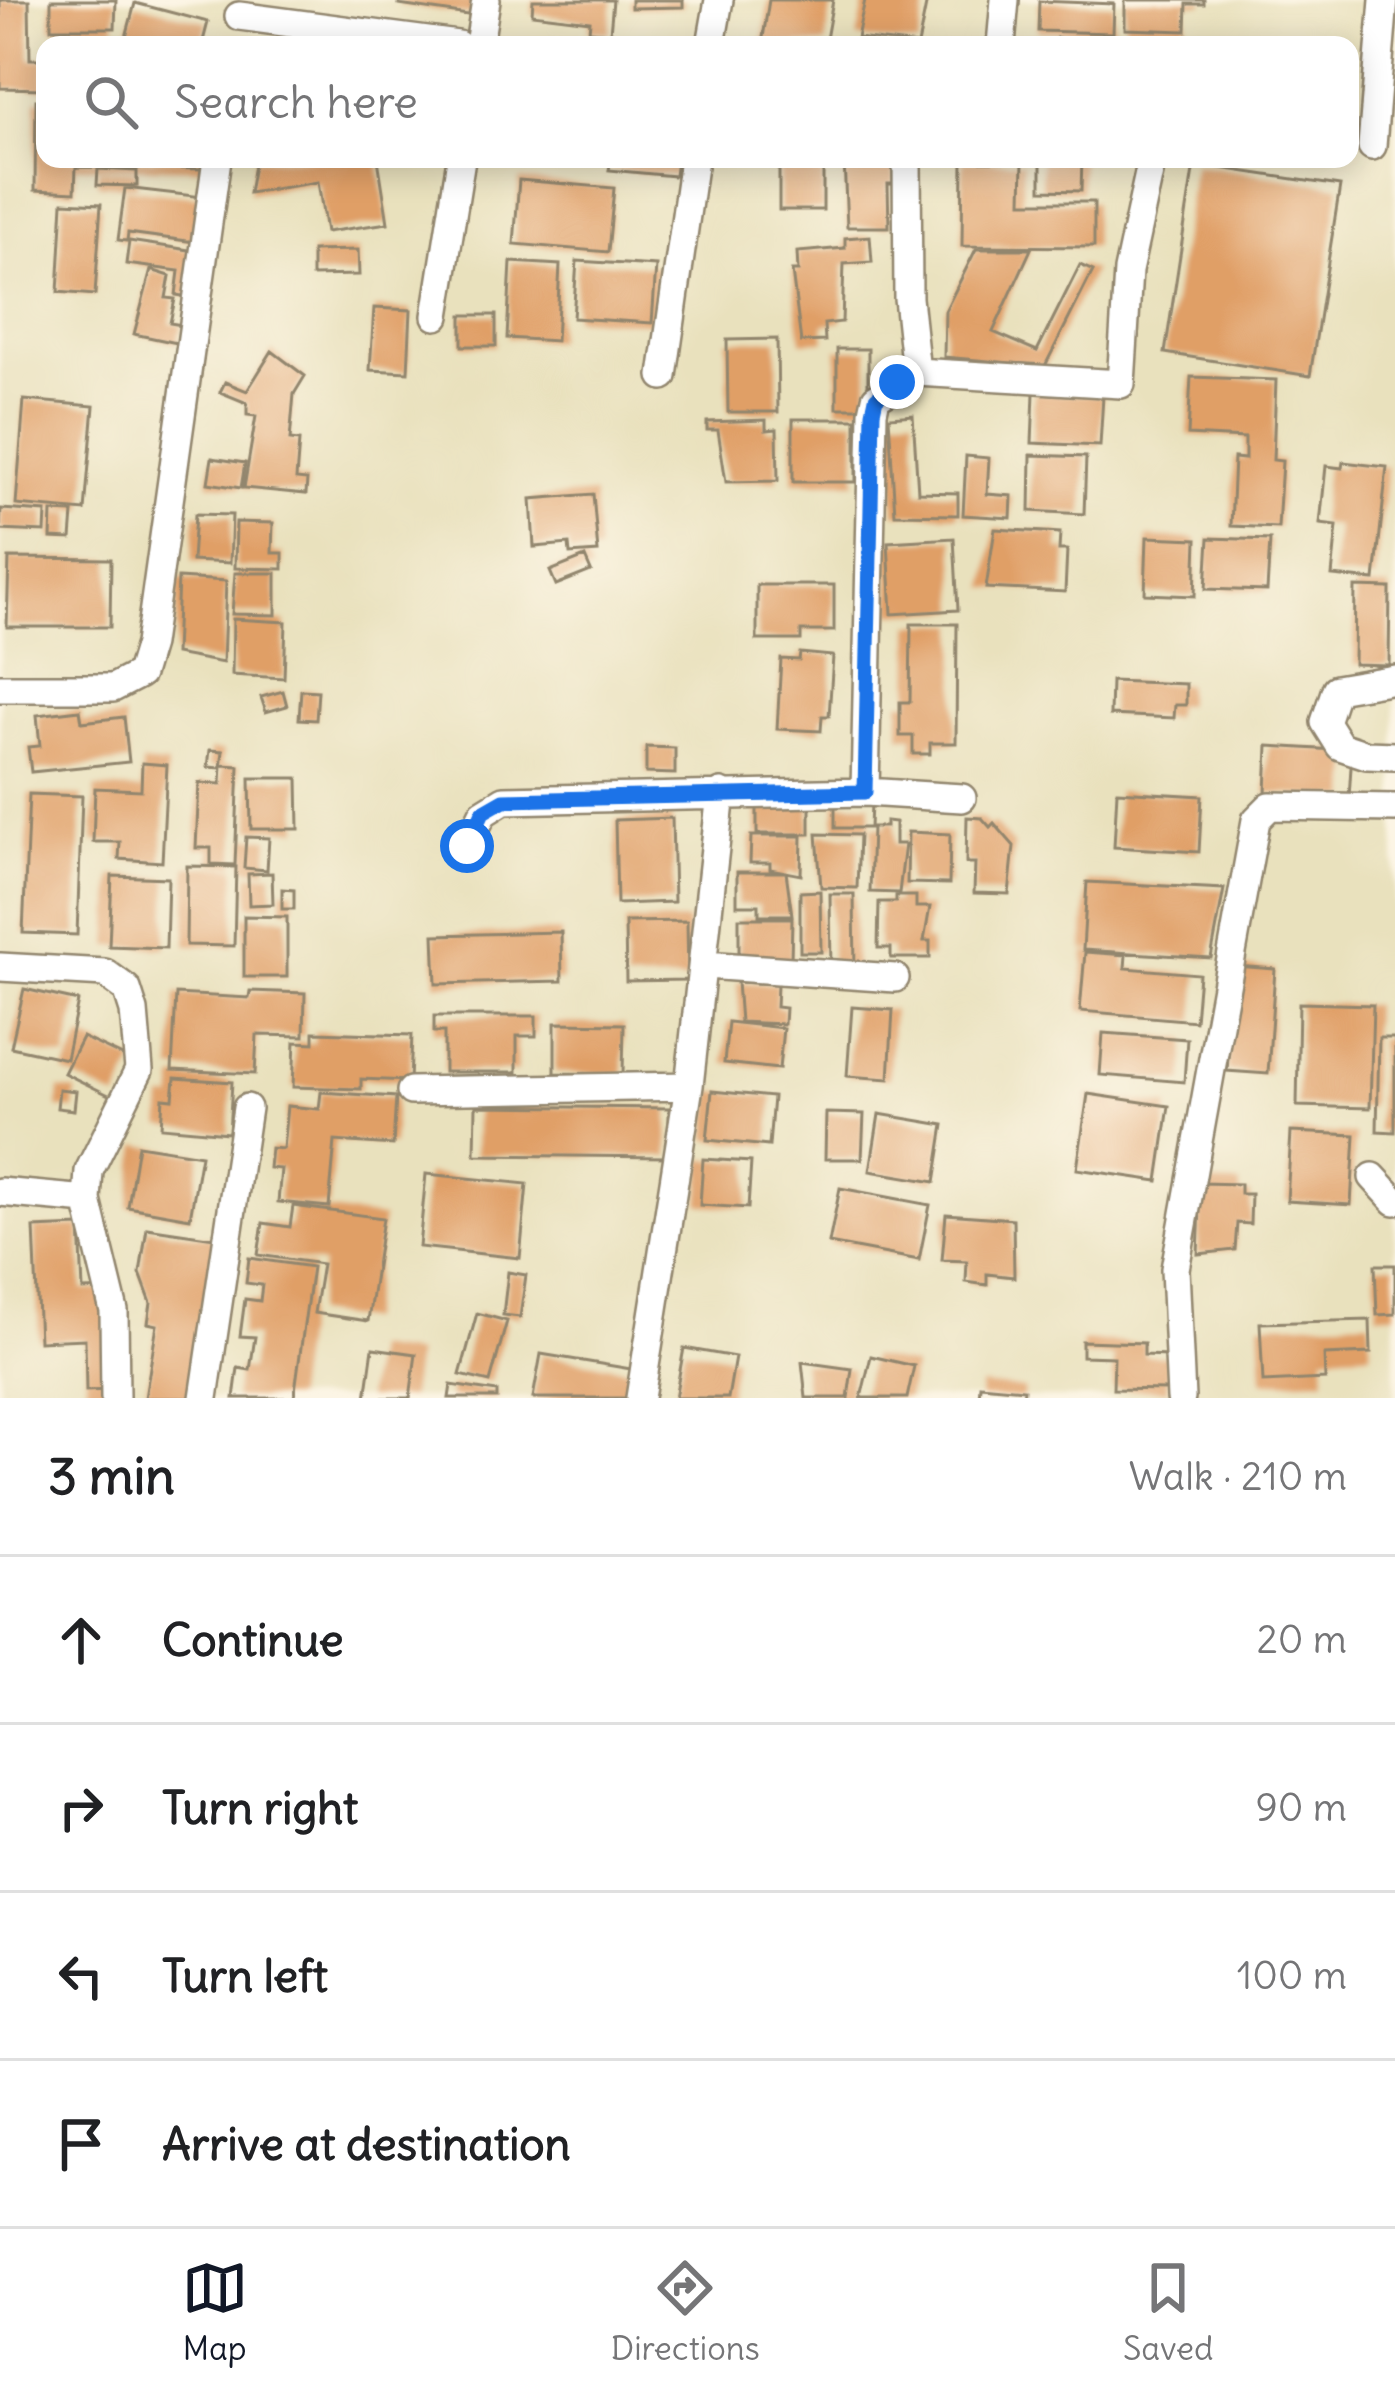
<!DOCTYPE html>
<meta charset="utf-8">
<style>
:root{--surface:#fff;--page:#f2f2f2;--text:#202124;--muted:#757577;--line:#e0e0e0;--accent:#111827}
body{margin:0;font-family:Delius,sans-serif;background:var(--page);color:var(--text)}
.stop{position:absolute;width:36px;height:36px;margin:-27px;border:9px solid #1a73e8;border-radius:50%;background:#fff}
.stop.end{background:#1a73e8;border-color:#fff;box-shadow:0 3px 12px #0008}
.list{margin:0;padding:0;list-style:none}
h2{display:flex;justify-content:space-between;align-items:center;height:156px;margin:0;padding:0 48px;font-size:51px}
h2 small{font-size:39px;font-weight:400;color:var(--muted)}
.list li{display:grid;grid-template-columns:78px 1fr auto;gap:36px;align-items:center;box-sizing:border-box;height:168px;padding:0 48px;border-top:3px solid var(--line)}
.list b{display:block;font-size:45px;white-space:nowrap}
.list em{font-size:39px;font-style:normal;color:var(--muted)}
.icon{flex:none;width:66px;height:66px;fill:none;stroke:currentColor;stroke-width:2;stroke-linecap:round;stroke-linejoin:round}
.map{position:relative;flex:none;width:1395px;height:1398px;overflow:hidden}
.search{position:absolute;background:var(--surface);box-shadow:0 6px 30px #0003;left:36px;right:36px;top:36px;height:132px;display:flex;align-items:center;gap:30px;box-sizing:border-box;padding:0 42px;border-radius:24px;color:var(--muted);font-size:45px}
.sheet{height:828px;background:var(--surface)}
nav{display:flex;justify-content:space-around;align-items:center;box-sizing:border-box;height:168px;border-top:3px solid var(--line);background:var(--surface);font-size:33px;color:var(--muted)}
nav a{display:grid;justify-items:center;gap:6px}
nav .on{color:var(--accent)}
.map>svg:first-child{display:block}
</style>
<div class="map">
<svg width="1395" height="1398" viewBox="0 0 1395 1398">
<rect width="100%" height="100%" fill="#fcf5e5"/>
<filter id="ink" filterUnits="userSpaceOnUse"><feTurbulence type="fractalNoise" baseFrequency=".00833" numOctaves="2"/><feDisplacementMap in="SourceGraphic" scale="24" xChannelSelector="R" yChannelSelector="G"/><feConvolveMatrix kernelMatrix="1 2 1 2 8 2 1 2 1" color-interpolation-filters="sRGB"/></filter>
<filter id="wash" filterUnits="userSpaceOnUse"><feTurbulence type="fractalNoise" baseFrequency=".004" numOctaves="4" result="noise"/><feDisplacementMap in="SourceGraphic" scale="48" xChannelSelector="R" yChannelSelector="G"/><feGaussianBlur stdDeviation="2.7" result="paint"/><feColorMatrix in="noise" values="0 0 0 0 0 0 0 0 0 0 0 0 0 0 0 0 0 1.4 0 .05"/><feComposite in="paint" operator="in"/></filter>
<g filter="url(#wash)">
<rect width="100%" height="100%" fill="#e9e1bd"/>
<g id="blocks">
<path fill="#e09f66" d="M0 0H29L30 59H45V89L0 88Z
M51 0H116L115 28H51Z
M400 0H485L482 17 399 5Z
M533 0H613L610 33 589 31 590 21 532 14Z
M631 0H683V7L631 8Z
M769 0H833L825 45 762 44Z
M865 0H927L918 45 857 38Z
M1125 0H1204V4H1187L1186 31 1125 29Z
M1039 1 1114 4 1113 33 1038 31Z
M135 3 208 22 202 45H124Z
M1057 38 1094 42V45H1057Z
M36 100H45V159H204V169L76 167 75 192 35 190Z
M255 159H378L388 223 326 232 318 182 249 193Z
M611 159H677L675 176 609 170Z
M779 159H823V210H779Z
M865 159H894L895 184H888L889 227H847L844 160Z
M1041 159H1082L1081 191 1041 190Z
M963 161 1023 162 1022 202H1094V247L962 246Z
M1194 164 1340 186 1310 376 1165 353Z
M98 169 137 171V186L97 185Z
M519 180 614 188 608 252 514 244Z
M125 188 203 197 195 242 128 233 127 241 118 240Z
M63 202 101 204 95 295 58 292Z
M870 236 872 262 844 264 842 322 824 324 825 341 801 342 792 271H798L797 252 845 248V238Z
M129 241 196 251 189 297 176 295 179 271 126 264Z
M976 249H1031L993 332 1037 351 1080 265 1093 271 1045 366 944 357 945 311Z
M358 250 359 275 312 276V251Z
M577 261 656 266 652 323 573 318Z
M511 262 560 265 556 341 507 338Z
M151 270 170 276 166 298 175 299 170 323 182 325 177 343 134 334Z
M374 308 411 310 408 372 370 370Z
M462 315H496V346H462Z
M777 339 778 412H728L727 340Z
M837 349H868V408H837Z
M272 351 305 376 294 394 290 440 299 441 296 479 307 480 306 494 244 488 256 416 247 415V403L220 392 225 382 247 391Z
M1191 377 1276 380 1273 460 1282 461 1278 528 1231 526 1234 458 1245 459V438L1188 435Z
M1034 393 1103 396 1100 446 1032 443Z
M24 400 94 406 85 511 16 505Z
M913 415 918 492 958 493V515L895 514 889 417Z
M793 419H856V482H793Z
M766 420V430L777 429 778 481 726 482 718 430H707V422Z
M1031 455 1086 457 1084 514 1030 511Z
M966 456 989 458 987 494 1012 496 1011 518 963 515Z
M212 458 245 463 241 488 208 483Z
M1343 462 1387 467 1375 580 1332 576 1337 526 1320 524 1326 466 1342 468Z
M593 494 598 552 570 554 569 544 534 547 531 499Z
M1 509 46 512 45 532 0 530Z
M52 512 73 513 71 539 51 538Z
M195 514 232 515 230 563 192 561Z
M236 522 273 523 272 553H283V569L235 568Z
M995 529 1060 533 1059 550H1067L1065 592 986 588Z
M1147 537 1197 539 1195 596 1145 594Z
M954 538 958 610 892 614 888 542Z
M1209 538 1270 540 1267 591 1206 589Z
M585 557 591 571 556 585 550 571Z
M9 558 111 559 110 627H7Z
M235 573H276V615L232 614Z
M178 578 226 581 223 663 175 654Z
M757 585H834V631H801V640H757Z
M1355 587 1390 588 1389 665 1354 664Z
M233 619 286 622 284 678 232 675Z
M911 624H957L956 743H930V754H913V736H900V702H910Z
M800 653 833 656 829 716H822L821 731 777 729 781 659 799 660Z
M1111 681 1186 684V705H1175L1174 718 1110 715Z
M301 690 318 691 316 720 299 719Z
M283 691 287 706 266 712 261 697Z
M80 710 82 722 124 717 129 762 31 772 28 747 40 746 37 715Z
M1268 746 1352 751 1349 798 1266 793Z
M646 747 675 748V774L646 773Z
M210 750 223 751 221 768 208 767Z
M142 763 167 765 162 862 119 859 120 842H93L95 788 141 790Z
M222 765 239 766 235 865 211 864V848H196L199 783 221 784Z
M250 778H298L299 829H251Z
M1117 791 1202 796 1199 852 1114 847Z
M29 794 82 796 77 935 23 933Z
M757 795 810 796V834H757Z
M835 803H871L870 828H835Z
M967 817 982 818 990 827 994 823 1014 846 1009 894 974 893 975 863H966Z
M672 818 674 902 617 904 615 820Z
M886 821 895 822V844H905L899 893 870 892 872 827H886Z
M908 832 950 834 949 884 907 883Z
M817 834 859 835 857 888 821 887Z
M751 836H802L801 875 770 869V863H750Z
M246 837 269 838 267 870 244 868Z
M187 866 236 867 234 946 186 945Z
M737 872H786L792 915H759V905H737Z
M272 873 273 904 249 905 248 874Z
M112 876 168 878 166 948 109 946Z
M1087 882 1224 889 1211 958 1083 950Z
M282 889 294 890V909H282Z
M820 891 821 952H800V892Z
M830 894H854L855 973 831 974Z
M896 896H916V907H930L924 941H930V958H891V948H878L879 902H896Z
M244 916 287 917V977H244Z
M739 918H792L791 960 739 959Z
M687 921 688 980 626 981 625 922Z
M561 932 562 981 436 984 434 935Z
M1085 952 1126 955 1125 968 1199 974 1195 1021 1080 1011Z
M1235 966 1275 969 1268 1074 1227 1071Z
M737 982 777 984 776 1007 785 1008 784 1024 740 1022Z
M24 989 78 1001 66 1059 11 1047Z
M250 991 305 993 304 1036 257 1035 255 1074 172 1070 176 994 249 998Z
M1299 1003 1373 1005 1370 1108 1297 1106Z
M852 1007 893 1010 889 1079 847 1076Z
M434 1016H536V1036H517V1072H444V1032H434Z
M728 1022 783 1028 779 1069 724 1063Z
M555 1023 624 1024 623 1074 555 1073Z
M314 1032 412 1035 410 1081 361 1079V1089L293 1087 295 1042 314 1043Z
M1103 1033 1187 1039 1184 1082 1100 1075Z
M82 1037 135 1062 117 1099 64 1073Z
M1379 1038H1395V1132L1377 1131Z
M175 1078 232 1082 229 1133 161 1127 163 1098 173 1099Z
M59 1089 76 1091 74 1110 57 1108Z
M712 1091 773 1097 769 1146 707 1140Z
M321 1092 396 1097 393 1145 335 1141 329 1207 278 1202 281 1169 269 1168 271 1148 283 1149 287 1106 319 1109Z
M1088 1094 1169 1106 1158 1181 1077 1169Z
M476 1106 669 1108V1157L475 1155Z
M826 1113 864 1114 862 1159H825Z
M879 1114 944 1125 935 1182 870 1171Z
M1291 1132 1355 1135 1351 1205 1287 1201Z
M138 1145 201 1155 190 1218 128 1207Z
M703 1159 751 1162 748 1208 700 1205Z
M426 1174 527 1184 520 1258 419 1247Z
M1201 1183 1240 1184V1194H1251L1250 1224 1237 1223 1235 1250 1198 1254Z
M840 1188 930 1205 919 1260 829 1243Z
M293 1206 383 1218 368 1321 314 1313 322 1264 258 1255 263 1223 290 1227Z
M946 1214 1013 1219 1014 1277 987 1274V1285L966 1282 967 1261 942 1260Z
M80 1226 83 1290 108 1289 110 1390 86 1391 85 1339 39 1341 34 1228Z
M147 1228 221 1239 197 1398H145L157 1325 148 1323 151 1303 140 1273Z
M249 1258 312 1267 294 1398H234L238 1368 250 1370 255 1337 240 1336 245 1299 260 1301 262 1285 246 1283Z
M1375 1265H1395V1314L1377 1315Z
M508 1272 526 1275 520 1317 503 1315Z
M477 1313 507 1321 490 1382 460 1375Z
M1370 1320 1371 1353 1324 1355 1325 1379 1263 1382 1260 1323Z
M1082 1341 1144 1343V1355L1168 1356 1167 1390 1113 1389 1114 1357 1082 1356Z
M373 1348 416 1354 410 1398H366Z
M684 1348 735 1357 728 1398H675Z
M541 1354 637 1370 633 1398H533Z
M871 1356 914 1366 907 1398H861Z
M802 1362 852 1369 848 1398H806Z
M451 1385 497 1392V1398H449Z
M980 1385 1024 1389 1023 1398H979Z"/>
</g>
</g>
<g filter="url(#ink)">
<use href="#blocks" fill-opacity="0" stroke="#92866e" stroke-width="3"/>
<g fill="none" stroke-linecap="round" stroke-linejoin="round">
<defs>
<path id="street" d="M239 16 458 45
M479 45 486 0
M711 45 719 0
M1001 45 1005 0
M1372 146 1384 0
M436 316 461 159
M916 372 1121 384 1128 271 1152 159
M663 376 694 159
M1395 679 1336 689 1325 722 1340 746 1367 755 1395 756
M0 688H113L140 674 149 644 217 159
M865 792 873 412 876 398 916 372 908 298 907 159
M467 846 483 813 504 800 865 792 962 798
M705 965 895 978
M0 967 105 973 127 989 134 1011 139 1070 89 1171 87 1200 114 1311 115 1398
M411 1091 689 1086
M1373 1177 1395 1201
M0 1192 87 1200
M204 1398 247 1108
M640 1398 689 1086 721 793
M1181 1398 1175 1269 1256 820 1270 806 1395 808"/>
</defs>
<use href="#street" stroke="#92866e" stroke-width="32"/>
<use href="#street" stroke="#fff" stroke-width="27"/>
</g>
</g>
<g fill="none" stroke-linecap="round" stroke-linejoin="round" filter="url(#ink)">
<path stroke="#1a73e8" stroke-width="15" d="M467 846 483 812 504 800 865 792 873 412 876 398 897 382"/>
</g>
</svg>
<div class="stop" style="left:467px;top:846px"></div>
<div class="stop end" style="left:897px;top:382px"></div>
<div class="search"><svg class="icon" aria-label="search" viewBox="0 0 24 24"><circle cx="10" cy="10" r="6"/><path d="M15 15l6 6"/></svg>Search here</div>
</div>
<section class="sheet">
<h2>3 min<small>Walk · 210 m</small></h2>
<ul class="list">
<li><svg class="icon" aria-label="ahead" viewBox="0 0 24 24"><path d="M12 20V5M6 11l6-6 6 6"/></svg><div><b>Continue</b></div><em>20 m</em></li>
<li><svg class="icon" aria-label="right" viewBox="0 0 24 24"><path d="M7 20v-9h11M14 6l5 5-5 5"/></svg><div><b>Turn right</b></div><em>90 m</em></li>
<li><svg class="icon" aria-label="left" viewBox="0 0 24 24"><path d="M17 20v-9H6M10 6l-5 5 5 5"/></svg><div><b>Turn left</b></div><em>100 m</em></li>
<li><svg class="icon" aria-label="arrive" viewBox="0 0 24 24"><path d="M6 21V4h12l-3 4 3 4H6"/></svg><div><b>Arrive at destination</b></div></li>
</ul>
</section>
<nav>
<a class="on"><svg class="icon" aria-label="map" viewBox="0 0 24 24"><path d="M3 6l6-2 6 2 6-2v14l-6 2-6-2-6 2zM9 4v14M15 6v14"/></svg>Map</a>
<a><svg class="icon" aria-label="directions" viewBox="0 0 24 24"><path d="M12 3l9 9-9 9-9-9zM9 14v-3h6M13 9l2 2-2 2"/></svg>Directions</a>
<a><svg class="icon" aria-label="saved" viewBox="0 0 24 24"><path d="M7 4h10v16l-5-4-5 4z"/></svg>Saved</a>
</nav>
